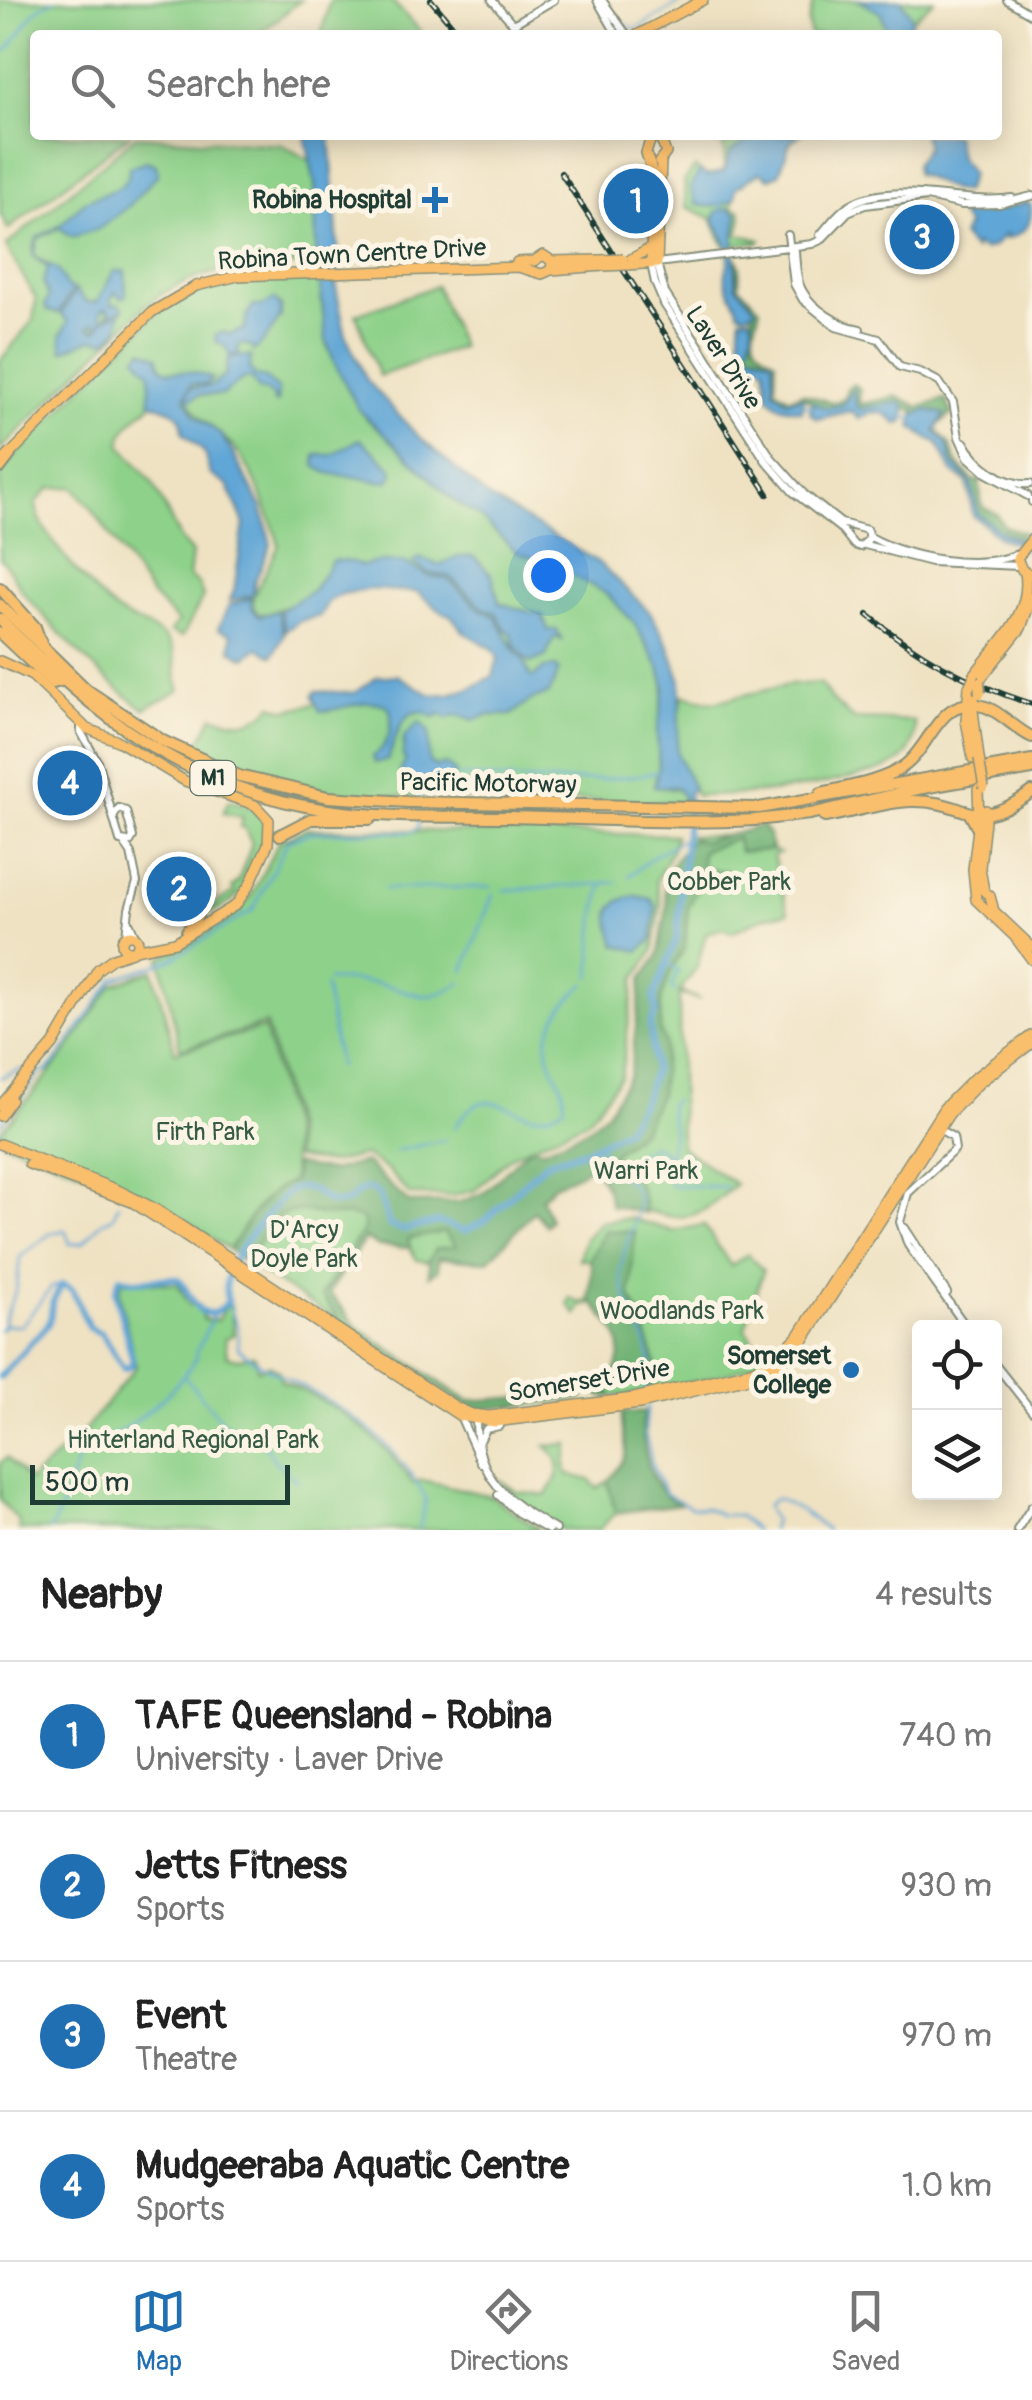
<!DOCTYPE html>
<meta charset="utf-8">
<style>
:root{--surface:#fff;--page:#f2f2f2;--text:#222;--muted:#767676;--line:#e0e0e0;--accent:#1f6fb2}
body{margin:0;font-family:Pangolin,sans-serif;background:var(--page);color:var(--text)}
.controls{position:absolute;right:30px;bottom:30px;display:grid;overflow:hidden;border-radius:10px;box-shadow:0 5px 25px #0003}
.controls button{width:90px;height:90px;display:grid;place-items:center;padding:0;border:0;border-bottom:2px solid var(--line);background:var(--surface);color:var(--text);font:50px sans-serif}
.scale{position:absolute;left:30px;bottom:25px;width:260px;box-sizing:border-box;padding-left:10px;border:5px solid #1f3d34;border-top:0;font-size:28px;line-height:35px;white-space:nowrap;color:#1f3d34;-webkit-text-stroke:8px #fcf5e5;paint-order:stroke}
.you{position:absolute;left:548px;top:575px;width:35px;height:35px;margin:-25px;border:8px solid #fff;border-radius:50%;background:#1a73e8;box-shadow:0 0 0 15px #1a73e833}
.badge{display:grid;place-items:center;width:65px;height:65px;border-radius:50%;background:var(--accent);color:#fff;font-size:32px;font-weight:700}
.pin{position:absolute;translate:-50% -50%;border:5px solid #fff;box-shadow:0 2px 10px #0006}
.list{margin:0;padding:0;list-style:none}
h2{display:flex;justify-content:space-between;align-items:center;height:130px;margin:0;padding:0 40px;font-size:42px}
h2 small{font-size:32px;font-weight:400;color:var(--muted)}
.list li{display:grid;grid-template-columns:65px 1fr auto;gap:30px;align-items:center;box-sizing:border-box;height:150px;padding:0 40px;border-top:2px solid var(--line)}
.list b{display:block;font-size:38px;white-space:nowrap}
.list p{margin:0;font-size:32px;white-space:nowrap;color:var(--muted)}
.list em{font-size:32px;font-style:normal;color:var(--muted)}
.icon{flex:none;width:55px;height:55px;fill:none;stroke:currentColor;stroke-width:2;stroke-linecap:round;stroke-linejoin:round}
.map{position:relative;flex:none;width:1032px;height:1530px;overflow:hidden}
.search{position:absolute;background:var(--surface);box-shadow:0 5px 25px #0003;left:30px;right:30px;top:30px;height:110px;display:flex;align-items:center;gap:25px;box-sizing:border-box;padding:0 35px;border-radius:10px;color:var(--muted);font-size:38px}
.sheet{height:730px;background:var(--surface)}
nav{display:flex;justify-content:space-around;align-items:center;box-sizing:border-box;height:140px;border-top:2px solid var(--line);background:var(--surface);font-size:28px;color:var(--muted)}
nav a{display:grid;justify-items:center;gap:5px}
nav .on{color:var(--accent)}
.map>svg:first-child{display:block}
</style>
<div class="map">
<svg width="1032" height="1530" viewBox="0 0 1032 1530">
<rect width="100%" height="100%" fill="#fcf5e5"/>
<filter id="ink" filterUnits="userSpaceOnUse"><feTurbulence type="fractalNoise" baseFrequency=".01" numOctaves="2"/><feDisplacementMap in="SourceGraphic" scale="20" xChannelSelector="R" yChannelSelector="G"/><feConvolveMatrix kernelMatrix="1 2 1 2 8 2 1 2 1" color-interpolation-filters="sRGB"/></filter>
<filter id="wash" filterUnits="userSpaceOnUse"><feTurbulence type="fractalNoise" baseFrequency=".0048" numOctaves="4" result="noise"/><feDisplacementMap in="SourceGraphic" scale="40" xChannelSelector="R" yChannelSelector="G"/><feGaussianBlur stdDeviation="2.25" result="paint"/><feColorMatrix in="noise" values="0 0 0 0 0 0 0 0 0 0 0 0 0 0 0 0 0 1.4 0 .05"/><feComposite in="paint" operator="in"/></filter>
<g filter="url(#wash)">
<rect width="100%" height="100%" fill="#efe2c3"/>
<path fill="#8ed18a" stroke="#56875f" stroke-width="2.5" d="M0 0H301L258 35H35V135H129L8 229 0 214Z
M330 0H391L424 35H321Z
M814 0H934L912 20 910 35H810L808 22Z
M752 135H800L790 142 779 174 769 178 761 172 736 188 732 208 740 210 742 217 738 234 761 240 760 242 724 245 711 218 686 207 684 181 695 167 707 176 724 171 725 151 722 146Z
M136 136 282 145 311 161 316 192 318 264C254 266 196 265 144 307L0 450V361L33 320 36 299 6 246Z
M319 277 327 346 359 410 368 420 402 447 452 499 480 517 516 552 551 563 592 584 608 595 634 623 660 669 665 686 657 732 659 766 654 787 680 790 684 799 681 803 351 795 266 780 195 751 213 716C237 723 255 727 272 705L286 710 318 703 486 699 507 661 413 579H354L315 602 290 604 268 614H258L253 606V597L279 545C269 514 257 476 236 450 223 433 201 423 191 404L155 401C141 414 121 425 121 445L152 482 181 540 192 553 189 577 199 585 203 597 182 637 170 632 178 622 151 595 90 506 73 487 50 488 36 503C35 529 97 598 119 613 133 622 154 627 166 639 180 654 172 673 180 690L144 709C99 677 63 637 26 596 16 585 11 567 0 559V473L13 457 152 318 185 294 234 280Z
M436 286 461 347 379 376 356 314Z
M820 683 831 699 853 719 914 721C917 735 911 754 898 762 884 771 862 775 845 779 795 791 748 796 696 796L677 753 676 737 683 695 713 702 789 685Z
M229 800C242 804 257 807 264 820 271 835 250 882 239 894 230 904 216 912 204 914L203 911 234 892 232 887 238 882 252 844 244 827H240L243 817 223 813Z
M306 829 675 835 673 847 656 881 661 904 653 952 635 979 621 1076 588 1120 511 1156 475 1190 452 1196 410 1195 388 1171 365 1155 331 1163 295 1158 294 1129 266 1024 180 1049 160 958 194 941 234 915 251 896 279 841Z
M685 836H768L773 851 779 853 773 855 788 912 764 917 732 932 724 928 706 933 697 967 680 991 700 1000 679 994 681 1147 735 1184C680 1240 672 1208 611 1206L607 1189 594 1166 554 1185 541 1198 550 1220 546 1225 534 1211 488 1261 438 1258V1270L429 1276V1262L417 1260 410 1248 377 1246 365 1239 329 1292 357 1326 354 1331 237 1257 238 1252 228 1249 146 1195 3 1142 0 1132 65 1054 112 985 153 970 175 1052 264 1028 291 1129 293 1181 403 1230 600 1144 651 1035 677 937Z
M629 1218 673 1231 704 1225 731 1266 748 1254 763 1271 745 1328 766 1359C742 1373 626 1400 600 1396L598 1381 620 1382C627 1344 622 1328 594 1303L581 1306 577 1315 568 1304 570 1298 580 1303 592 1300 594 1261 579 1259 585 1238 600 1222Z
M122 1281 178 1284 189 1305H199L204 1320H217L226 1307 231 1306 234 1334 225 1339 227 1356 237 1359 253 1355 256 1358 258 1370 269 1365 279 1371 281 1381C335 1402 381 1436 413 1483L422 1480 491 1496 540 1530H19V1522L0 1500V1463L7 1458 29 1481 83 1432 136 1367 119 1292Z
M569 1444 566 1462 567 1474 590 1480 597 1488 608 1481 615 1513 599 1530H563L522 1505 498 1479 517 1492 546 1495C559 1477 566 1462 546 1446Z"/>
<path fill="#72b376" stroke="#487855" stroke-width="2.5" d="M736 257 740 267 739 286 760 308C752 336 748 346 776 360L775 389 790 398 802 393 833 403 845 397 847 388 853 384 860 389 859 401 862 404 897 396 920 407 946 399 952 414 938 425 937 431 950 445 957 463 974 481 986 478 979 482 982 507 997 514 1004 526 1023 532 1020 538 1000 531 978 514 971 482 953 464 950 452 935 430 936 424 944 419 938 412 926 410 914 415 915 410 906 409 901 402 861 409 856 405 855 396C848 399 843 405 834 407 819 410 809 396 797 396 788 397 782 403 775 392 769 384 773 369 773 360L756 353 753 356 747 348C754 338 753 315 752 302L738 290Z
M762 826 769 835 771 850 739 852 737 838 702 851 701 868 728 871 727 877 700 883 688 908 685 947 670 973 661 999 660 1031 665 1043 660 1094 642 1130 612 1155C633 1173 644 1185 645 1213L611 1206 607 1189 593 1166 554 1185 541 1198 550 1220 546 1225 534 1211 488 1261 438 1257V1270L429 1275V1260L435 1249 456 1246 444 1232 408 1239 410 1248 377 1245 365 1238 328 1292 357 1327 468 1401 585 1393 583 1399 471 1410 343 1325 321 1295 364 1229 363 1220C349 1212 341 1217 325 1215 317 1215 309 1211 301 1211 270 1210 260 1240 248 1264L229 1250C246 1224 263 1191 293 1181L295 1164 331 1171 365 1162 409 1203 460 1202 484 1193 530 1147 544 1149 588 1129 607 1112 630 1074 642 979 658 956 667 906 664 880 676 858 692 839 703 842Z
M605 1230 635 1232 630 1295 643 1323 658 1373 649 1387 640 1374 630 1368 624 1371 616 1384 607 1387 611 1394 603 1397 597 1391V1383L612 1379C631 1341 614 1328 589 1299L592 1270 590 1259Z
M646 1411C638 1431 648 1480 666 1495 670 1499 675 1501 680 1504L615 1513 608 1481C639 1444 620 1452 622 1413Z"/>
<path fill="#60a6d6" stroke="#407285" stroke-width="2.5" d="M858 0H901L912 17 910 35H888L881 13Z
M305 135H330L339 262 336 288 346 336 367 380 416 434 489 498 598 562 650 612 669 646 681 681 677 753 693 788 688 793 690 804 681 803 684 798 676 787H654L659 766 657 732 665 686 660 668 634 623 608 595 551 563 516 552 480 517 452 499 359 410 335 364 326 340 316 249 315 184Z
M758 135H800L790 142 779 174 769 178 761 172C752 176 744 183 736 188L735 199C724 206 708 209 696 204L690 187 700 171 708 176 724 171 731 151Z
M923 135H955L959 157 971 174 965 191C947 194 933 177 916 174L915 164 927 146Z
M146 161 156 165 158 174 129 206 100 228 73 237 59 228 37 239 33 250 35 257 58 270 67 287 73 289 59 313 48 311 45 306 49 297 43 282 48 268 33 256 38 237 59 226 85 201 119 188 128 178 129 167Z
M1027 202 1031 205C1032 227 1025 233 1006 239V234L993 247 983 250 975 245 974 250 962 236 967 226 959 213 961 210 1006 208Z
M729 208 738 214 734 240 736 285 756 309 746 314 739 312C737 300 728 293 726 281 724 273 729 266 729 257 728 242 720 232 714 219L717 211Z
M114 271H125L126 296 122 298 115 292 111 299 112 304H120L124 309 105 317 110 312 107 308 102 310 100 315 103 319 96 328 93 323 88 328 96 331 105 319 121 312 118 330 106 341 92 339 63 351 61 336 68 321 61 314 76 290 86 302H97Z
M274 299 281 306V316C272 328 266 343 253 351L251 346 242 344 238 347 239 354 230 355 223 344 216 342 215 336 222 332 230 334 245 329 246 317 253 306H263Z
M741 317H751L753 330 748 352 773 360 774 391 787 400 804 397 802 411 779 406 768 396 765 367 748 360 742 351C740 340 739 329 741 317Z
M143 350 158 356C160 380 179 368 196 373 202 374 207 377 212 378L207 384H191L185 398 195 415 220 434 230 448 262 508 271 545 255 581 253 595 229 601 234 591 244 523 228 486 210 474 204 452 183 433C183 407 167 411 150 402V372L136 357Z
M251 356 250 369 255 376 266 378 278 391 277 403 273 401 275 398 265 390 260 391 251 378 242 379 223 395H199L189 401 188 391 191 388 210 386 225 376 229 357Z
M854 389 856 405 860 409 901 402 906 409 903 423 897 424 884 413 872 412 859 419 851 411 817 419 810 413 812 402 827 408 842 405Z
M926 410 945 414 935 431 946 442 953 464 971 482 978 514C987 519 992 525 1000 531 1012 539 1019 537 1032 549V555C1019 542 1016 545 1001 538 991 533 984 521 973 516L967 482 952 472 937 442 925 437 912 427 914 415Z
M360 439 392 468 393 474 389 481C374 483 369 479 356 477 339 474 330 477 315 466L316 455H332Z
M473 556 492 575 499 603 542 615 548 630H557L563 641 557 637 553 639 546 656 530 663 515 646 511 633 506 630 496 613 483 608 450 577 427 573 413 562 420 558 438 565 458 557Z
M333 560 353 562 361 566 379 562H404L428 576 448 579 480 609 495 616 517 654 522 656 530 676 534 677 544 668 556 667 559 670 549 694 531 700 511 715H488L473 720C464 716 457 712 448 718L441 714 434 717C403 697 396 739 388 759L375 763 373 756C388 748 395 723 389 707 368 694 340 712 320 711L313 696 316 691 354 693 377 677 397 675 431 695 449 694 471 688 493 676 498 658 493 649 465 633 451 616 439 610 417 592 371 589 341 594 328 602 320 616 300 621 285 631 280 611 313 590Z
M251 598 253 610 260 616 278 611 284 635 273 656 258 648 245 658 231 650 232 634 218 629 229 605Z
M419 722 429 731V762L436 767 446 764 456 773 443 785 405 783 400 772 406 760 403 757 404 737Z
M636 896 651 899 656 906 652 940 639 951 616 945C608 918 603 901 636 896Z"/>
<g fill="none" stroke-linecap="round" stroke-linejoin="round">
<path stroke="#60a6d6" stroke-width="2.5" d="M626 24 631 29 638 28 685 0
M0 54 10 47 35 11 54 0
M720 204 722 209
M805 405 810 406
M906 417 913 419
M456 776C524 782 590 785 657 772
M420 784V801
M629 876 655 855 685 838
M385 889 491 887
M504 890 602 884
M667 963 678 971 671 986 675 991
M464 971 493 894
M591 977C594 944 592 914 604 883L617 882
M328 980C347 980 365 981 384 985 423 994 422 1005 461 983
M325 986 339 1067
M33 1076 47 1071 54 1064 114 979 170 960 253 910 288 840 313 832H410L418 828 419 819
M0 1078 21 1069 26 1072
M0 1125 38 1075
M454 1129C492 1064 519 1141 564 1106 566 1088 556 1077 550 1061 539 1032 565 1001 585 984
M0 1131 4 1140
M600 1144C608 1179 633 1173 638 1199 641 1216 620 1250 621 1274 622 1305 654 1341 650 1371 649 1378 645 1386 644 1393
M395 1151 445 1140
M670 1153 673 1133 669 1104 674 1100
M619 1174 639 1152 655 1145 670 1156 665 1171 671 1185 726 1187
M228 1301 238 1329V1348C259 1366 281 1375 306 1388 356 1415 400 1448 426 1499L419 1530
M6 1325 21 1326 51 1288 62 1284
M0 1330 5 1325 4 1320 17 1287 20 1257 51 1233 65 1230 70 1244 83 1243 102 1222 113 1217 118 1204
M185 1377 225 1424 260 1439 276 1462 298 1482
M647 1406 645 1433 653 1468 665 1493 691 1507 706 1508 721 1515H738L755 1530
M49 1530C68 1505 70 1468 83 1450 92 1439 107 1440 118 1433 149 1413 177 1389 197 1357L196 1353 215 1312
M771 1530 774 1521 766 1506 776 1498 802 1511 826 1530"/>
<path stroke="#60a6d6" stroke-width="6" d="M0 1377 50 1322 52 1303 62 1284 72 1289 89 1328 101 1333 124 1369 132 1365V1358L115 1292 120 1277 133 1281 175 1278 181 1281C193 1301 204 1331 228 1301 213 1268 269 1212 290 1190 322 1179 317 1212 350 1201L356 1193 369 1188 379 1195 390 1226 403 1230 438 1222 465 1231 485 1221 546 1162 584 1151 625 1130 644 1099 654 1069 650 1025 656 1012 654 997 677 937 688 807"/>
</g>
</g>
<g filter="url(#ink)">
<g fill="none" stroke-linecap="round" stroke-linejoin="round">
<path stroke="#c5c1a6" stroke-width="6" stroke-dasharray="6 3" stroke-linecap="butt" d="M1031 192 1032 191"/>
<defs>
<path id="minor" d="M492 0 523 35
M597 0 617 35
M602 0 627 35
M1007 0 1032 15
M515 23 554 0
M788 235 794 284 803 300 836 327 879 339 900 367 920 372 939 382 953 402 959 437 968 457 986 473 1028 496
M820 235C829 225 837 213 848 206 889 178 965 206 1012 198
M795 251C796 263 796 279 802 290 812 309 840 326 860 329
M651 264 655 283 664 304 766 461 793 492 842 530 854 545 860 547 869 539 867 530 841 523 804 494 771 457 665 293 657 263 812 244 821 240 848 212 865 205 927 197 962 205 999 204 1032 196
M964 442C976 464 1004 486 1030 484
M1032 500V502
M869 536C908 558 976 571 1018 554
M865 545 931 562 1019 566
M81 725V732L97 761 120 841 130 842 133 837 126 811 119 808 114 816
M124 843 131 853 137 882 129 909 126 936
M130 924 136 938
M937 1128 953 1137 955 1149 908 1193 900 1222 908 1245 967 1328
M905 1228 947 1293
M994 1363 1032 1411
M460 1416 481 1463
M476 1417C475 1480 508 1501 556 1530
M480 1441 486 1429 499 1426
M498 1495 518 1513 548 1530
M1017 1530 1032 1506"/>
<path id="major" d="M637 35 703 0
M659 162 666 153 659 135
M631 259 651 248
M552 261 600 260
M517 262 534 261 543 255 552 261
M651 264 652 171 646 153 652 135
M628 265 657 263 661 162
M551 270 604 266
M5 459 152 312 196 286 238 276 518 267 542 274 551 270 552 261
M1032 539 1017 558 1022 570 1032 575
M0 661 32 676 86 728 120 742 185 781 255 805 269 820 268 844 250 884 236 905 175 942 135 950
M975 674C997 643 1032 616 1025 573
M982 677 1021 628 1032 597
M969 687 966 720 973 759
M975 691 973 710 979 758
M978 789 979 820 973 869 976 900 1015 937 1032 960
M984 891 980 868 986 810
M984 891 990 896 994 911 1032 947
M186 931 198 916
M122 943a8 8 0 1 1 16 0a8 8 0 1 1-16 0Z
M0 1106 53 1045 98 969 113 958 132 952
M0 1116 11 1100
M0 1144 120 1191 154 1208 456 1407 472 1414 489 1416 634 1398 751 1371 777 1357 799 1335 944 1108 974 1078 1032 1035
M29 1164 132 1202 460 1416 495 1422 640 1404 757 1376 786 1359 803 1341 949 1114 979 1083 1032 1043"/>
<path id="highway" d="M0 468 10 455
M0 588 35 627 41 643
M0 605 87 690 163 741 239 776 328 797 408 802 759 808 1032 760
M0 619C97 717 181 785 321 809 383 819 448 816 511 817 592 819 674 824 755 820L810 814 923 788 1032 769
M0 633 53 683 61 681
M821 793C847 787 882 782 904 766 932 746 940 691 986 707 1002 713 1015 729 1032 737
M970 814 978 829
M825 817C854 812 883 802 912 801 971 800 969 836 1032 792
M280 835 311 819H370"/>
</defs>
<use href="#minor" stroke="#87907c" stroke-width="10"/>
<use href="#major" stroke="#87907c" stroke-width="12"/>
<use href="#highway" stroke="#87907c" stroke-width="14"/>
<use href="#minor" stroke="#fff" stroke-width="6"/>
<use href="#major" stroke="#f9bf6d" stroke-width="9"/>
<use href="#highway" stroke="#f9bf6d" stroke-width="10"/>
<defs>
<path id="rail" d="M431 0 460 35
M525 135 526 136
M561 173 768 494
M868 615C917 656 971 685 1032 704"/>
</defs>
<use href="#rail" stroke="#1f3d34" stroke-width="6"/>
<use href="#rail" stroke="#fcf5e5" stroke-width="2.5" stroke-dasharray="8" stroke-linecap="butt"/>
<defs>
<path id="major-bridge" d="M600 260 623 259
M604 266 628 265
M969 687 975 674
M979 758 984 788"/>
<path id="highway-bridge" d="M979 683 980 693"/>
</defs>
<use href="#major-bridge" stroke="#87907c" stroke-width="12" stroke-linecap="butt"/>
<use href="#highway-bridge" stroke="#87907c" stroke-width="14" stroke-linecap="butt"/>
<use href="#major-bridge" stroke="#f9bf6d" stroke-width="9"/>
<use href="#highway-bridge" stroke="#f9bf6d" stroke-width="10"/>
</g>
</g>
<g fill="#1f6fb2" stroke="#fcf5e5" stroke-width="4">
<path d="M430 185h10v10h10v10h-10v10h-10v-10h-10v-10h10z"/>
<circle cx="851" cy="1370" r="10"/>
</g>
<g text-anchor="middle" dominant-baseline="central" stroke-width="10" stroke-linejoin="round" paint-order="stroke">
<rect fill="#fcf5e5" stroke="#617469" stroke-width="2.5" x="190.5" y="761" width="45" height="34" rx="8"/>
<g font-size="22" font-weight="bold" fill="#1f3d34">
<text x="213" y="778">M1</text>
</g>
<g font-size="25" font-weight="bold" fill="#1f3d34" stroke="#fcf5e5" text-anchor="end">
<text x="412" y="200">Robina Hospital</text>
<text x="831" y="1356">Somerset<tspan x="831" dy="29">College</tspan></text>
</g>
<g font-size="25" fill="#1f3d34" stroke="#fcf5e5">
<text transform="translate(352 255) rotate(-3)">Robina Town Centre Drive</text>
<text transform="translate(723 358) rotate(57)">Laver Drive</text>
<text transform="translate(488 784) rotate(1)">Pacific Motorway</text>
<text transform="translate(589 1381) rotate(-9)">Somerset Drive</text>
</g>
<g font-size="25" fill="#355b45" stroke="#fcf5e5">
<text x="729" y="882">Cobber Park</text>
<text x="205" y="1132">Firth Park</text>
<text x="646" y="1171">Warri Park</text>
<text x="304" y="1230">D'Arcy<tspan x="304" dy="29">Doyle Park</tspan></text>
<text x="682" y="1311">Woodlands Park</text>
<text x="193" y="1440">Hinterland Regional Park</text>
</g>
</g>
</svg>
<div class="controls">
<button><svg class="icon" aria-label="locate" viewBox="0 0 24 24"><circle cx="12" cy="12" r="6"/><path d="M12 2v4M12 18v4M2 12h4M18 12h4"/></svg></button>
<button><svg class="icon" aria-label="layers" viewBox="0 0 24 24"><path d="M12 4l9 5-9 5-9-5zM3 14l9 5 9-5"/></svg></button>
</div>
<div class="scale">500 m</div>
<div class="you"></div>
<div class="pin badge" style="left:636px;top:201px">1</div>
<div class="pin badge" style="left:179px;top:889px">2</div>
<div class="pin badge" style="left:922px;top:237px">3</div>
<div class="pin badge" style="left:70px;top:783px">4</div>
<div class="search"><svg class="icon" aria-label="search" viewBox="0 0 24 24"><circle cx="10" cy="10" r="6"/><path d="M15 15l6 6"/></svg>Search here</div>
</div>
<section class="sheet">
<h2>Nearby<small>4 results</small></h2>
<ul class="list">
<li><span class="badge">1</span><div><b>TAFE Queensland - Robina</b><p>University · Laver Drive</p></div><em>740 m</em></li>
<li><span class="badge">2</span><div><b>Jetts Fitness</b><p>Sports</p></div><em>930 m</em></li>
<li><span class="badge">3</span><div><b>Event</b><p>Theatre</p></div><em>970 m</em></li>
<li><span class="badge">4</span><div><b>Mudgeeraba Aquatic Centre</b><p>Sports</p></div><em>1.0 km</em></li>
</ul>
</section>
<nav>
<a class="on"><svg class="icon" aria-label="map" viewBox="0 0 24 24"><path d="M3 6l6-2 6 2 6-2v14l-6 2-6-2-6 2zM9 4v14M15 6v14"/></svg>Map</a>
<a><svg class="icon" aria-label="directions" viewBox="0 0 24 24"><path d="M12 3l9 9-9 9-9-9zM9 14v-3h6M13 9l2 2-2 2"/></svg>Directions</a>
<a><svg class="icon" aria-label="saved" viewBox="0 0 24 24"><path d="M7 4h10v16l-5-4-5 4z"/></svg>Saved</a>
</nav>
